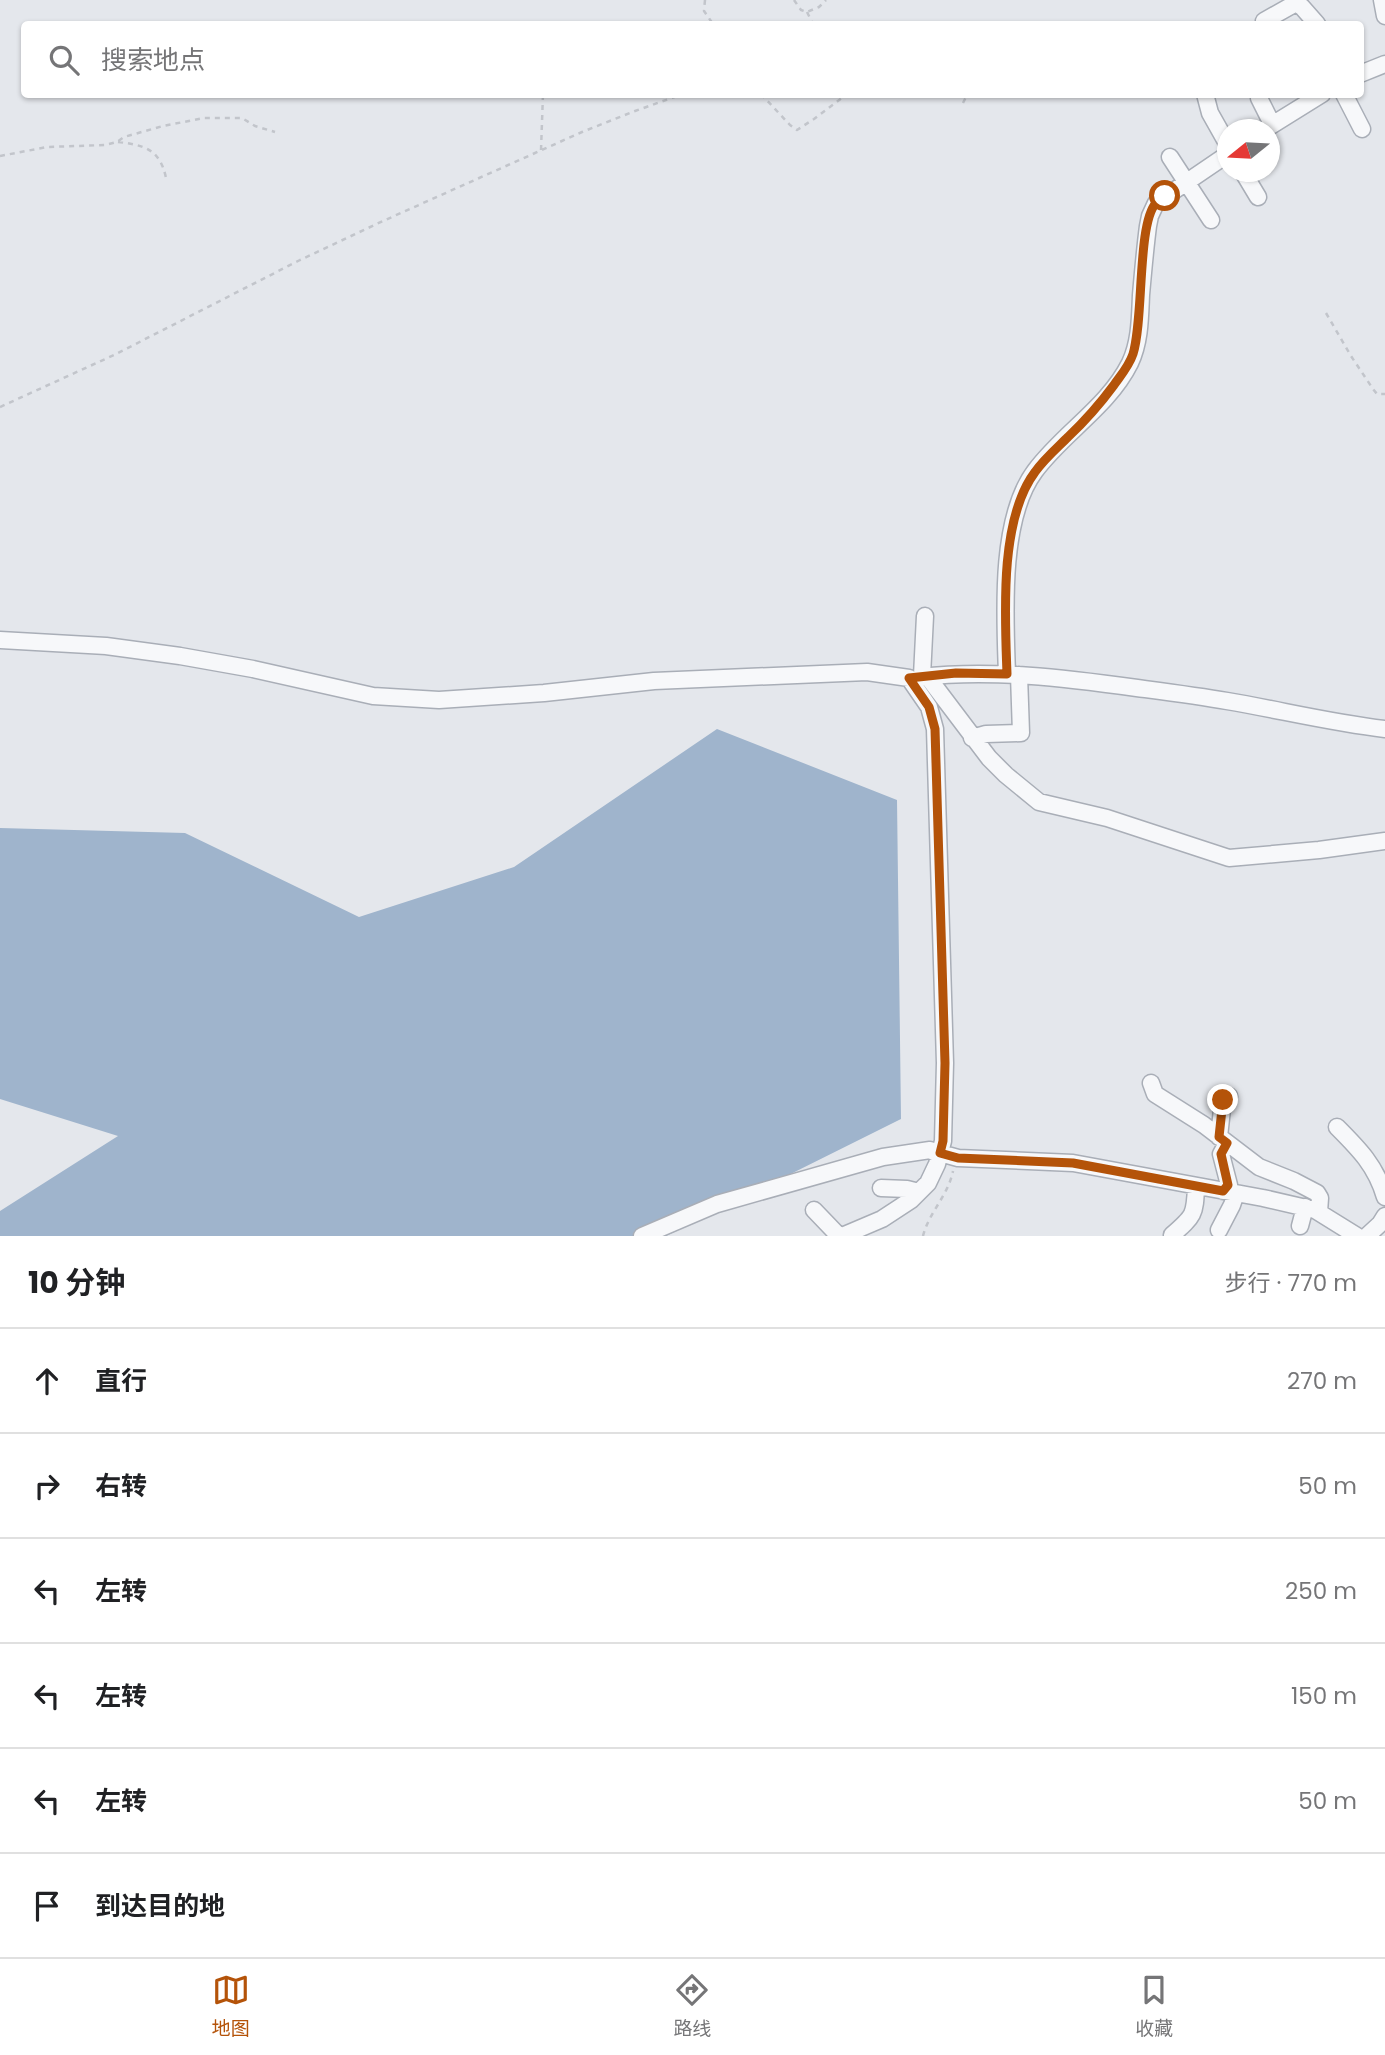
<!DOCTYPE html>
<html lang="zh">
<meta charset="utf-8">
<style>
:root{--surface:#fff;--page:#f6f6f6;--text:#202124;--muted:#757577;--line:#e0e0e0;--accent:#b45309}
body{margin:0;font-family:Poppins,"Noto Sans SC",sans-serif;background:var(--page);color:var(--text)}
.compass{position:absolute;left:1217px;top:119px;width:63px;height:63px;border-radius:50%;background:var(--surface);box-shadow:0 2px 5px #0004;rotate:252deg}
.stop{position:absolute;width:21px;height:21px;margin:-16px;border:5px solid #b45309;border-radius:50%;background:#fff}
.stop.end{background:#b45309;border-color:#fff;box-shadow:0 2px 7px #0008}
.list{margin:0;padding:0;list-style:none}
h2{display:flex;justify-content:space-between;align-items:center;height:91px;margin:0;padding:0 28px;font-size:30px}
h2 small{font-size:23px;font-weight:400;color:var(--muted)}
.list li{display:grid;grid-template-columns:46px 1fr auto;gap:21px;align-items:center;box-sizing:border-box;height:105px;padding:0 28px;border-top:2px solid var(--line)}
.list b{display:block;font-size:26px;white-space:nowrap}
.list em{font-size:23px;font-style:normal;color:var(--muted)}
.icon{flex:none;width:38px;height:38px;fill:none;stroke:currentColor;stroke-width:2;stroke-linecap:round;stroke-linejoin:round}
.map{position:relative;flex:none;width:1385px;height:1236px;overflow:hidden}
.search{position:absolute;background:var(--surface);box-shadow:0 2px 5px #0004;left:21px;right:21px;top:21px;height:77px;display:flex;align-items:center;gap:18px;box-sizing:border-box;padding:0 24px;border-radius:7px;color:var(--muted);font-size:26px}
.sheet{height:721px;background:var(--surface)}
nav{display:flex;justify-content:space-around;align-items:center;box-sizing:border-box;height:98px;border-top:2px solid var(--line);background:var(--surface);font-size:19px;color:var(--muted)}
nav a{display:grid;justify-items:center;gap:4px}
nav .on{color:var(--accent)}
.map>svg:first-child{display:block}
</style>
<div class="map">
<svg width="1385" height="1236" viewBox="0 0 1385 1236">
<rect width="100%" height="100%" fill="#e4e7ec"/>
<path fill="#9fb4cc" d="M717 729 897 800 901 1119 666 1236H0V1211L118 1136 0 1099V828L185 833 359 917 514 867Z"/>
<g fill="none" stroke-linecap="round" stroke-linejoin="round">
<defs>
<path id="minor" d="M1382 0 1385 16
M1264 21 1296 3 1302 7 1317 24
M1360 74 1385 64
M1205 94 1210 113 1228 145
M1344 94 1362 129
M1259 98 1272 124
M1264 130 1322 94
M1170 157 1211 220
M1243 172 1258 197
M0 640 106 646 180 656 253 669 373 696 439 700 544 693 654 681 867 672 909 678 929 707 935 729 945 1063 943 1141 937 1164 928 1183 911 1200 882 1219 842 1236
M1007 674C1005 616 999 519 1035 471 1063 433 1108 407 1130 363 1140 342 1140 318 1141 295 1143 272 1145 249 1148 226L1150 216 1156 203 1228 154
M922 676 925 616
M927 676 989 758 1006 775 1039 802 1107 818 1229 858 1319 850 1385 841
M920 677C992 669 1065 678 1137 688 1167 692 1198 696 1227 701 1280 710 1332 723 1385 729
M972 738 986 734 1021 733 1019 675
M1151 1083 1155 1094 1204 1125 1259 1167 1294 1181 1317 1193 1320 1198 1319 1212
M1337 1127C1359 1149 1376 1166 1385 1197
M1219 1137 1223 1100 1229 1096
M940 1153 958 1158 1073 1163 1263 1198 1315 1210 1357 1236
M881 1188 907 1189 919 1192
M1223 1191 1229 1185 1221 1154 1227 1143
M814 1210 839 1236
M1300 1226 1305 1207
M1219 1230 1232 1205 1236 1193
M1172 1235C1194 1216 1195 1215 1196 1186
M642 1236 717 1204 883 1157 930 1150 940 1155
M1367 1236 1380 1224 1385 1216"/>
</defs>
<use href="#minor" stroke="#a9aeb7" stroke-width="19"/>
<path stroke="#c2c5cb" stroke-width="2.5" stroke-dasharray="5 5" stroke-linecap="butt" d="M705 0 704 11 713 24
M794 0 801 10 807 12 819 7 826 0
M807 12 813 24
M761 94 790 125 797 130 814 119 847 94
M963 103 966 97 964 94
M118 142C144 145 160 149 166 178
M541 150 543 94
M0 156 47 147 105 145 117 142 124 137 163 126 204 118H242L255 126 275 132
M1326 313 1351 356 1373 389 1377 394H1385
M0 407 114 355 300 260 383 221 582 132 635 111 683 94
M923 1236C929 1212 948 1196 953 1171"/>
<use href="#minor" stroke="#f7f8fa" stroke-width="16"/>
</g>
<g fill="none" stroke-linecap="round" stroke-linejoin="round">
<path stroke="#b45309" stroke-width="9" d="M1165 196C1162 198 1159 200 1156 203 1137 224 1144 319 1133 354 1129 366 1121 375 1114 385 1100 404 1085 421 1068 437 1057 448 1044 459 1035 472 999 520 1005 616 1007 674L956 673 909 678 929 707 935 729 945 1063 943 1141 940 1153 958 1158 1073 1163 1223 1191 1228 1185 1221 1154 1227 1143 1219 1137 1223 1100"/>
</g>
</svg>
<svg class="compass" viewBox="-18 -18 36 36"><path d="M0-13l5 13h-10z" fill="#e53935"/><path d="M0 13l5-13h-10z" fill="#757577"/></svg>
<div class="stop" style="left:1165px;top:196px"></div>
<div class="stop end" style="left:1223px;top:1100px"></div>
<div class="search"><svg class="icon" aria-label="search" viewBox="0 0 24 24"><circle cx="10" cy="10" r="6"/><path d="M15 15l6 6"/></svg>搜索地点</div>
</div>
<section class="sheet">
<h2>10 分钟<small>步行 · 770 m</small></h2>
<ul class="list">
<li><svg class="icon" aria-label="ahead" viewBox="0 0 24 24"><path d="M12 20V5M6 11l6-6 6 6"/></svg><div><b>直行</b></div><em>270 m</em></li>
<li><svg class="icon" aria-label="right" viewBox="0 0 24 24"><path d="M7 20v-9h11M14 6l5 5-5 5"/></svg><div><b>右转</b></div><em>50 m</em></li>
<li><svg class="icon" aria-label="left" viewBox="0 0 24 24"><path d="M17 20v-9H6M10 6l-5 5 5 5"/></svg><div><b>左转</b></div><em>250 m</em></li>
<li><svg class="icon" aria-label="left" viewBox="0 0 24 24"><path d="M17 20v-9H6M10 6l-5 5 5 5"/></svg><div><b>左转</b></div><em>150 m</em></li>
<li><svg class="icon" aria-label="left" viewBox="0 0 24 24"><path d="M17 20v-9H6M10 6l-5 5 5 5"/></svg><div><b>左转</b></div><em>50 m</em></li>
<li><svg class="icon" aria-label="arrive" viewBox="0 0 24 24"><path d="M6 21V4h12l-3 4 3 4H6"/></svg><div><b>到达目的地</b></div></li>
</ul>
</section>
<nav>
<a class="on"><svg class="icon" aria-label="map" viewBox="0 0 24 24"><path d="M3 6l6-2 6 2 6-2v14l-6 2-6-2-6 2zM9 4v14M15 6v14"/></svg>地图</a>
<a><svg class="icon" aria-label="directions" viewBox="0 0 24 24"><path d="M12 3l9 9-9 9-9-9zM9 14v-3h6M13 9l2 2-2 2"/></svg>路线</a>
<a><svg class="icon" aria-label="saved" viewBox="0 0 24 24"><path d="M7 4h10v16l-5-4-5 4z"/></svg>收藏</a>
</nav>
